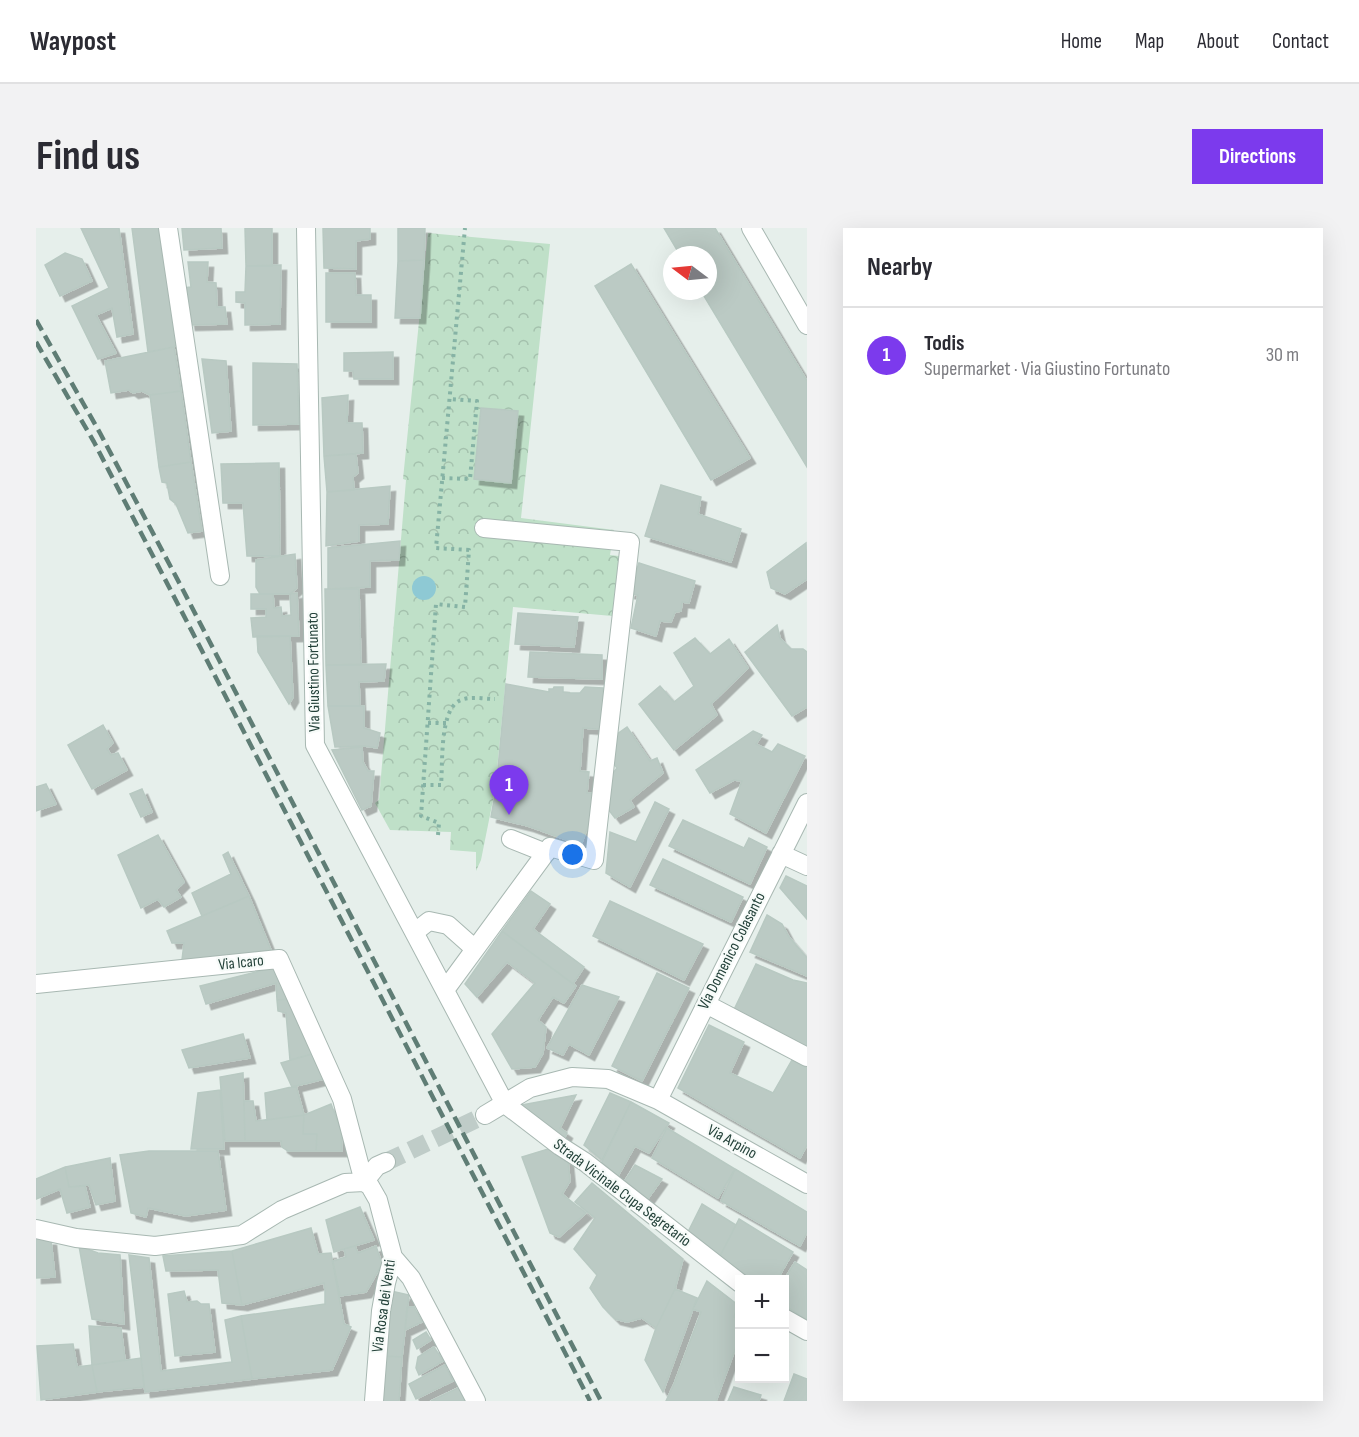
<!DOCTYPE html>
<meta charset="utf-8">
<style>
:root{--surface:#fff;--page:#f2f2f3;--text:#2b2b33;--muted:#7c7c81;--line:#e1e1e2;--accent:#7c3aed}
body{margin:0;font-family:"Sofia Sans Condensed",sans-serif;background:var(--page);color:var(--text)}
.controls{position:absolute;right:18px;bottom:18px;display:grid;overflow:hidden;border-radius:0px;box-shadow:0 6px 24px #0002}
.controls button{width:54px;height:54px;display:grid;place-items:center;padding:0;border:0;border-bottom:2px solid var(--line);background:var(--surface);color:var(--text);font:30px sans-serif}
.compass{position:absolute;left:627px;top:18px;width:54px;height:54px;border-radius:50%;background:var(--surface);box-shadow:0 6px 24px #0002;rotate:286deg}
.you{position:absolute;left:537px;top:627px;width:21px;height:21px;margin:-15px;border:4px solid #fff;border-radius:50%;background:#1a73e8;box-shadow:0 0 0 9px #1a73e833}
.badge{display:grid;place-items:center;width:39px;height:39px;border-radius:50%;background:var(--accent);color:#fff;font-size:20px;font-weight:700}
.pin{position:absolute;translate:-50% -50px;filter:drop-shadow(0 2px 3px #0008)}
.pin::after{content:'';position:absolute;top:32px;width:21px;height:18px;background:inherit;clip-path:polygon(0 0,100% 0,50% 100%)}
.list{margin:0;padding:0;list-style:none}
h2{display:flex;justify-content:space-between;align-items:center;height:78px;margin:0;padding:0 24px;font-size:26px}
h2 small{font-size:20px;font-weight:400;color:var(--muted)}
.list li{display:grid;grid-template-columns:39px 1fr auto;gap:18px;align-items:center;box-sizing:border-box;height:96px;padding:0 24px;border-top:2px solid var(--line)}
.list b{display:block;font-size:22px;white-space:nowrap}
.list p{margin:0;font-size:20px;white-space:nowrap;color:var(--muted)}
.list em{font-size:20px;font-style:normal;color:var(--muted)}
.map{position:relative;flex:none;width:771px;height:1173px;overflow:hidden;border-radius:0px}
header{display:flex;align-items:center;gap:36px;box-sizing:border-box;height:84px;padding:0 30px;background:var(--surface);border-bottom:2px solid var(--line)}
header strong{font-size:28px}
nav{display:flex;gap:33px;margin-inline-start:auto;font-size:21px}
.intro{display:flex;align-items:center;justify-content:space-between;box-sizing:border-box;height:144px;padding:0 36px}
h1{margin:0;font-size:42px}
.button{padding:15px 27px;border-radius:0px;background:var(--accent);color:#fff;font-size:21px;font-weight:700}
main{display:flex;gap:36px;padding:0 36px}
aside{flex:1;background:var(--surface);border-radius:0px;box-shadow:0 6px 24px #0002}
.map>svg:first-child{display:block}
</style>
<header>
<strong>Waypost</strong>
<nav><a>Home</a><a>Map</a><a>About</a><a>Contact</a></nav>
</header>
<div class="intro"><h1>Find us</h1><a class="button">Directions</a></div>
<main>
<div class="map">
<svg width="771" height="1173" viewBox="0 0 771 1173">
<defs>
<pattern id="forest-crowns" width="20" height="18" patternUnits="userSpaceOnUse" patternTransform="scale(1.5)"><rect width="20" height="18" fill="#bfe0c8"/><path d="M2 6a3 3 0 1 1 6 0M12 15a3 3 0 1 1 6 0" fill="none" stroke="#a4c1ad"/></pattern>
<filter id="shadow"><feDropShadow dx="5.5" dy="5.5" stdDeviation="0" flood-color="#0004"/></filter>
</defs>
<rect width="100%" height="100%" fill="#e6efeb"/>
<path fill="url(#forest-crowns)" d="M392 5 514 16 485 290 578 302 574 327 583 328 576 388 477 379 459 562 445 632 440 643V624L414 622 415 604 354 602 339 575 343 572 370 252 367 251Z"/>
<path fill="#8ec9d4" d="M376 360a12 12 0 1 1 24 0a12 12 0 1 1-24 0Z"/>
<path fill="#bbcac4" stroke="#b8c9c2" stroke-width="1.5" filter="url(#shadow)" d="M45 0H83L97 106 81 109 76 80 60 87 80 125 62 131 36 78 73 60Z
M96 0H127L143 113 138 119 112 124Z
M146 0H185L186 20 148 22Z
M209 0H236V38H210Z
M287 0H334V11L320 13V41L288 40Z
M362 0H389L388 32 362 33Z
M628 0H679L771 153V239L665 63H672V27H644Z
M29 25 46 31 56 53 24 68 9 37Z
M388 32 384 90H359L362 33Z
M152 34H172L171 54 180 55 181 79H189L191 96 154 97 147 60 155 59Z
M595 36 714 230 675 252 559 58Z
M245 37 244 96 209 97V75L200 74V64H209L210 38Z
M290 45H319L320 67H335V94H290Z
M138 119 145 163 114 167 106 163 97 165 93 162 75 165 69 133Z
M357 124V151H318L317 143H308V125Z
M166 131 190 133 195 203 176 205Z
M217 135 261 136 263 196 217 197Z
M145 163 155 234 123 239 114 167Z
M312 167 311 195H326L327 225 288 228 286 170Z
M445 180 482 183 475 255 438 251Z
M320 226 322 245 317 249 318 262 291 264 288 228Z
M155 234 166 303 152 305 140 276 134 271 131 255 126 254 123 239Z
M243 235 244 328H211L207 275H187L185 236Z
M625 257 665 269 662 286 705 301 695 334 609 308Z
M354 258 352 296 323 297V313L290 318 291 264Z
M364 313 363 332 334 333V359L292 361V320Z
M770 315 771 351 749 366 735 360 731 344Z
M259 326 261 360 254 366H224L220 359V332Z
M603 335 659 353 653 375 646 374 645 383 639 384 635 394 624 393 620 408 595 400 602 367 593 365Z
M289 361H323L325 437H290Z
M261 365 263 408 217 409 215 390 230 389V381H215V366H237L238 380 245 379 246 388 255 387 254 366Z
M482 385 542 389 538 419 479 416Z
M741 397 744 410 755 421H767L771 424V479L756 488 709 424Z
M221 408H254L257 469 253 476 222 424Z
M659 410 674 426 693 411 712 440 675 476 681 487 638 522 603 476 624 458 638 474 658 458 638 425Z
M494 424 566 427V451L492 449Z
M350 436 348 453 323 454 324 478H292L290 437Z
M470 456 513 464V461H517L518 459H527V464L535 465H544L549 459 567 460V463H571L572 502 547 500 544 543 553 544 551 565H564L545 617 492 598 455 589 460 561Z
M292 478H328V500L344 505 341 520 328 518 299 519Z
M67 497 77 515 71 521 75 527 82 525 91 542 56 561 32 517Z
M591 499 614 533 621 530 627 545 594 572 598 579 579 590 569 577 573 550 581 540 575 532 577 509Z
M717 503 726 507 720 516 736 524 742 516 769 528 730 605 694 586 706 553 698 552 674 565 660 542Z
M326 519 327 534 332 543H338L335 578 326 582 296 522Z
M10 556 20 576 0 583V559Z
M106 561 116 584 105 589 94 566Z
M619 574 633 581 594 659 570 645 574 604 600 614Z
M647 592 708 620 713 610 731 619 714 656 633 618Z
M122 607 148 654 140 662 145 669 128 679 122 671 105 680 82 627Z
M192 624 213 668 166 688 156 665 195 646 187 627Z
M627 631 707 669 695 694 614 657Z
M750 648 771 658V691L744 660Z
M495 663 514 676 497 701 548 739 537 756 466 703Z
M213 668 235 722 146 732 148 715H136L131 703Z
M574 673 667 716 648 752 557 708Z
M731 687 746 696 753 709 771 730V748L714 724Z
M466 703 540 758 528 775 517 769 502 792 510 799 507 825 499 839 476 841 456 806 499 755 471 734 441 769 429 756Z
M720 736 757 752 771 755V825L695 788Z
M240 739 253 771 241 772 240 755 170 776 164 758Z
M621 745 653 760 606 853 576 838Z
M546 757 583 769 553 827 533 816 527 827 511 820Z
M253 771 276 826 254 832 250 785 242 783 241 772Z
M673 797 708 814 694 845 737 865 756 832 771 840V917L764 930 642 860Z
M207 806 214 830 153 840 146 822Z
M276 826 288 851 256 859 245 835Z
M207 845 209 913H189L184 849Z
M260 858 268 887 231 892 229 865Z
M184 862 188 921H155L162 865Z
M574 865 595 874 566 932 548 917Z
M540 867 524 900 531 905 524 918 479 884 486 877Z
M208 873H217L220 893 268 887 267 906H281L280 923H252L246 919 245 913H209Z
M595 874 633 895 613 925 599 918 579 953 563 940Z
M295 876 305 902 306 923H280L281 906H267L268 887Z
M631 900 699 941 682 970 616 930Z
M512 921 532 933 534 953 526 966 550 985 523 1009 514 1005 486 929Z
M113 923H182L190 982 150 988 112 980 110 989 95 985 84 927Z
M74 930 79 973 60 977 53 957 33 959 29 939Z
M599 937 626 951 611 972 588 954Z
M29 939 33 959 49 958 54 979 31 985 24 961 0 971V951Z
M699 941 771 984V1004L764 1018 685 973Z
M556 955 647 1031 639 1061 620 1100 606 1090 591 1094 579 1091 567 1079 554 1060 561 1047 538 1021 559 990 539 974Z
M666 976 700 997 684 1028 652 1004Z
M324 979 338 1012 298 1024 290 992Z
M703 991 757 1024 741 1052H715L684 1028Z
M275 1000 282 1026 295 1025 308 1096 315 1099 296 1142 216 1151 205 1088 289 1076V1063L288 1055 206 1077 196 1023Z
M0 1011 15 1012 19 1049 0 1050Z
M43 1018 62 1025 84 1027 88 1096 56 1091Z
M319 1018 322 1025 340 1018 346 1036 330 1064 304 1068 297 1033 310 1029 308 1021Z
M196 1023 206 1077 186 1075 182 1042 130 1043 127 1028Z
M93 1027 113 1030 125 1143 196 1134 189 1092 205 1088 216 1151 109 1164Z
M759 1034 771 1042V1092L748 1077V1052Z
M671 1053 702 1077 698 1089 704 1093V1108L680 1173H630L638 1156 665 1084 657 1081Z
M639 1061 661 1070 627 1164 609 1132 620 1100Z
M148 1063 151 1074 161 1073 165 1076H173L179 1124 139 1128 132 1066Z
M355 1063 373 1067 366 1129 347 1128Z
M371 1079H378L386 1094 369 1102Z
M53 1098 85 1100 89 1132 56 1137Z
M390 1104 395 1112 381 1121 377 1112Z
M37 1116 41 1139 56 1137 61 1164 5 1172 1 1118Z
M398 1119 407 1133 383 1147 380 1140 382 1129Z
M347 1128 366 1129 363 1173H344Z
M105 1130 108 1159 61 1164 56 1137Z
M409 1137 417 1153 380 1171 373 1156Z
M758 1146 771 1151V1173H748Z
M424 1159 430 1173H395Z
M698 1159 725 1167 723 1173H692Z"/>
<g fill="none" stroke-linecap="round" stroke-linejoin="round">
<path stroke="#bfccc8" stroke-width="18" stroke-dasharray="18 9" stroke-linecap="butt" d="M350 934 449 887"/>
<defs>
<path id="minor" d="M132 0 184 348
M270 0 279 517 469 876 524 918 549 934 704 1055
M715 0 771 97
M475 611 510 625
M745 626 771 638
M379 704 393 693 412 697 439 721
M0 756 243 731 306 871 328 954
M409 762 514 619 558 632 594 314 448 300
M670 776 771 829
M622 872 771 575
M449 887 494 860 536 849 572 851 622 872 771 956
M328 954 334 958 342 972 357 1029 350 1055 345 1083 338 1173
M328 954 341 938 350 934
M0 1001 40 1010 119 1018 206 1007 246 982 309 955 328 954
M357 1029 375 1050 440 1173
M748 1090 771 1103"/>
</defs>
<use href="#minor" stroke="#a8b8b2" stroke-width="20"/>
<path stroke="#86b3a5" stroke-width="4" stroke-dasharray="3 4.5" stroke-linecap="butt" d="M406 250 434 251 441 173 413 171
M392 495H410
M387 557H405C407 536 403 480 425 472 435 468 448 471 459 471
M402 607 403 595 385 588 400 376 429 379 433 322 400 320 429 0"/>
<use href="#minor" stroke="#fff" stroke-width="18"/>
<path stroke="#5f7d75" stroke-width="4.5" stroke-dasharray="12 6" stroke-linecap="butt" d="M0 92 64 205 147 362 565 1173
M0 114 58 214 554 1173"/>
</g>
<g text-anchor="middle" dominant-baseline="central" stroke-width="4.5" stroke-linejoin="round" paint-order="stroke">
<g font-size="16" fill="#24423a" stroke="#f7fbf9">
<text transform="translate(278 444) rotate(-91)">Via Giustino Fortunato</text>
<text transform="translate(696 723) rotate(-63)">Via Domenico Colasanto</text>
<text transform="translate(205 735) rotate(-6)">Via Icaro</text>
<text transform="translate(696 914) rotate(29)">Via Arpino</text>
<text transform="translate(586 965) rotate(37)">Strada Vicinale Cupa Segretario</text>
<text transform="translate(348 1078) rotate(-82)">Via Rosa dei Venti</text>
</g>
</g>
</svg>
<div class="controls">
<button>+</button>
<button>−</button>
</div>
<svg class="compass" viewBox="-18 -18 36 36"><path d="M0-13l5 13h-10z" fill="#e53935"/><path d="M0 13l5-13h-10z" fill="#7c7c81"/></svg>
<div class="you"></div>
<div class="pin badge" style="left:473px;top:587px">1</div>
</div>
<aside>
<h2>Nearby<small></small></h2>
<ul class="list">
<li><span class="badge">1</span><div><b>Todis</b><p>Supermarket · Via Giustino Fortunato</p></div><em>30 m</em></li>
</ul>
</aside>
</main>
